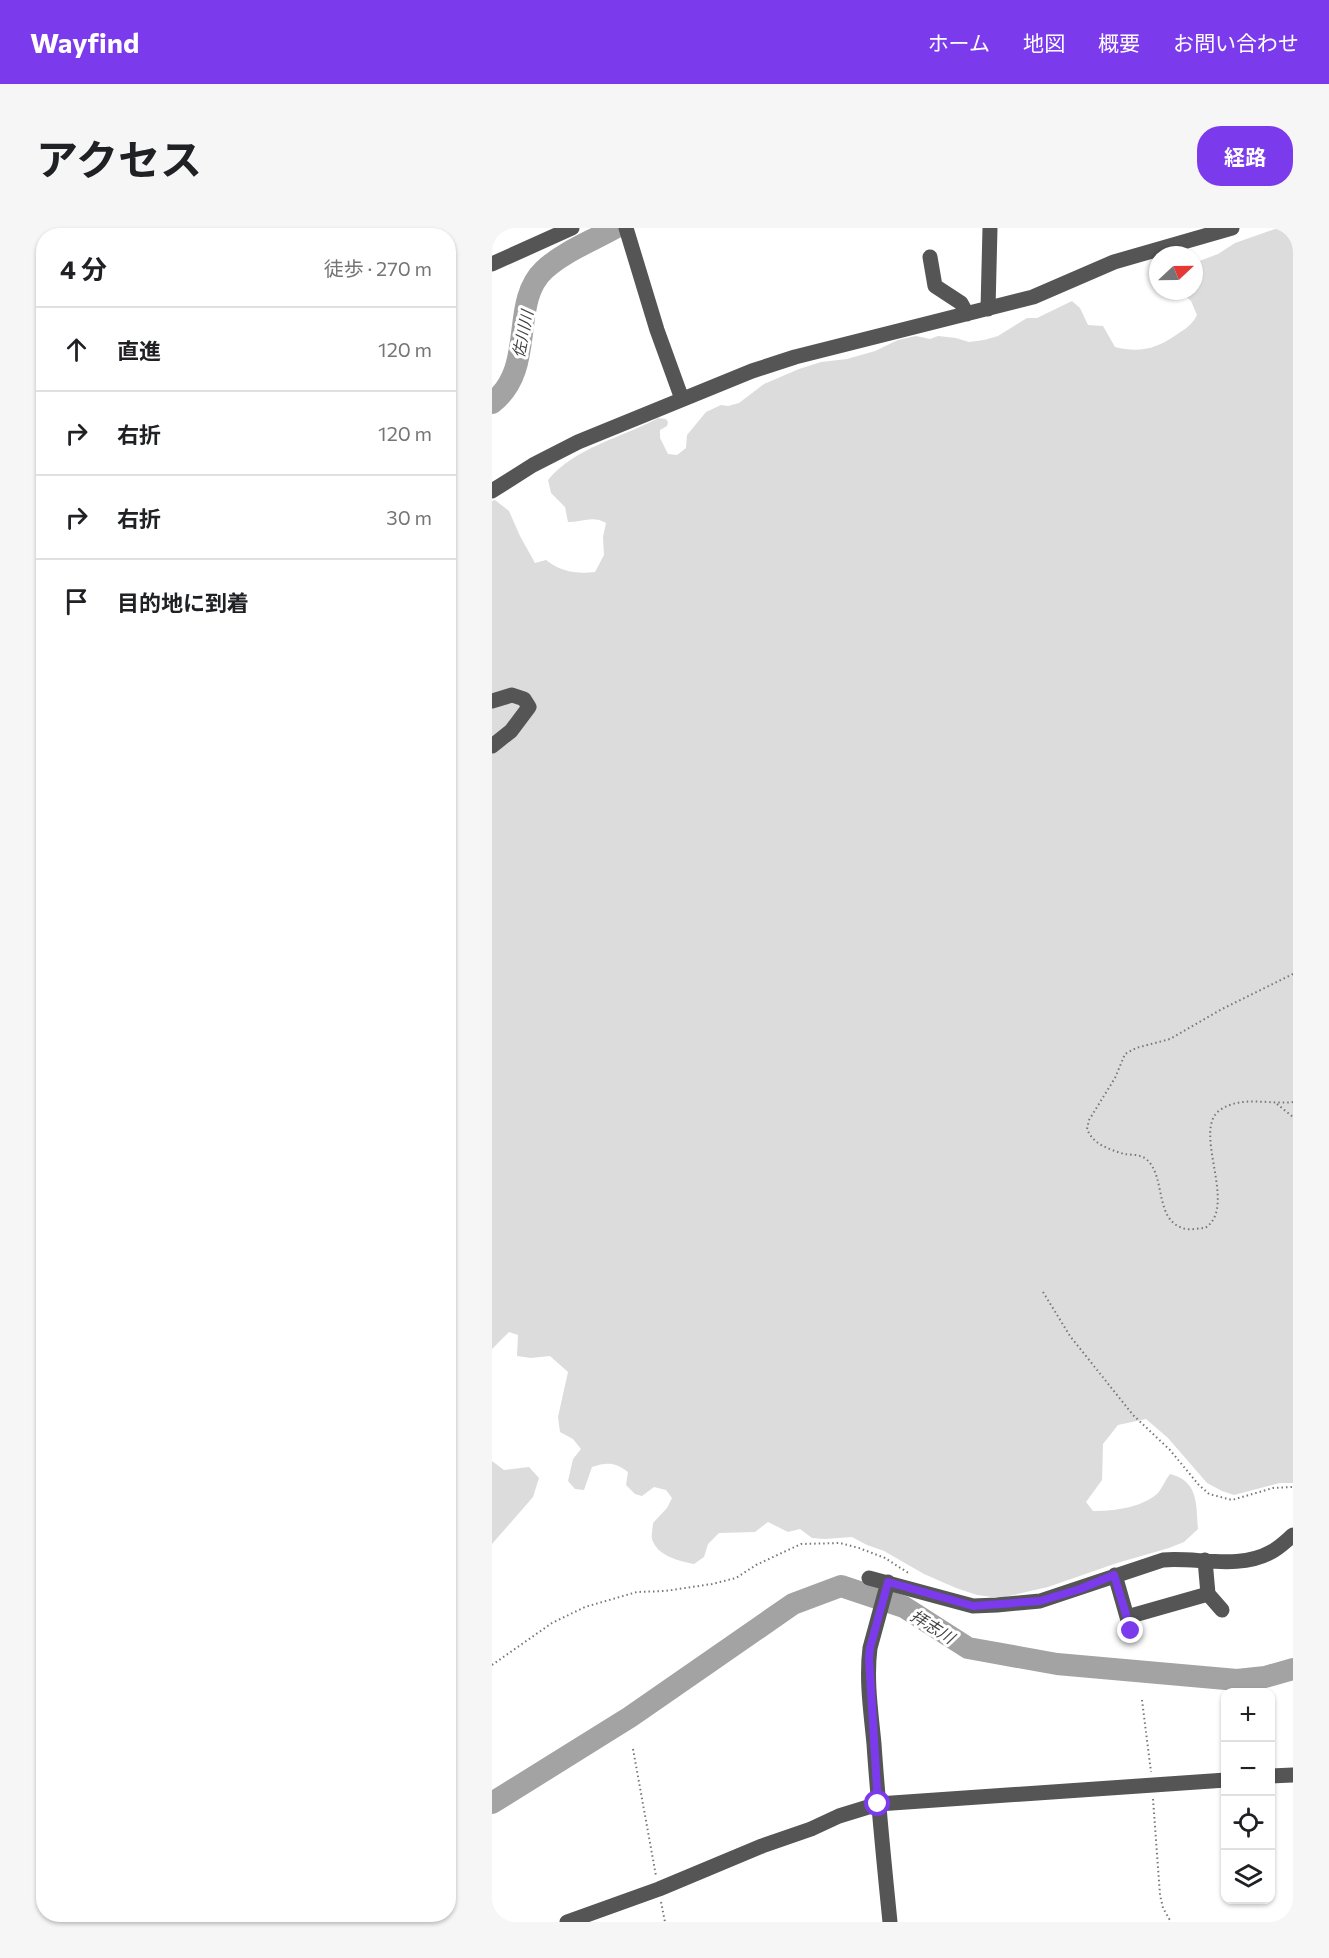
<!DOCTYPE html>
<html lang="ja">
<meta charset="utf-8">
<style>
:root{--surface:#fff;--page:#f6f6f6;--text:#202124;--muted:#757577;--line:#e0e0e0;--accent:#7c3aed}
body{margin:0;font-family:Commissioner,"Noto Sans JP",sans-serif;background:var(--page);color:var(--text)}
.controls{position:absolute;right:18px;bottom:18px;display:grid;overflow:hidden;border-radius:12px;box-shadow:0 2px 4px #0004}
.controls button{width:54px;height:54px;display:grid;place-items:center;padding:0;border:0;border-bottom:2px solid var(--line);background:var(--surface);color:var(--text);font:30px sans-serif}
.compass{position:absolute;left:657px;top:18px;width:54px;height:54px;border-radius:50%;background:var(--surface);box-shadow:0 2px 4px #0004;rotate:68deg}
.stop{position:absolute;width:18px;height:18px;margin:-14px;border:4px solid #7c3aed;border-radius:50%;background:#fff}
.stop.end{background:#7c3aed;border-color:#fff;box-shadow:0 2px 6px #0008}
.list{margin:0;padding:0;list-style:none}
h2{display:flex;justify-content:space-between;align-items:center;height:78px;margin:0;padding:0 24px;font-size:26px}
h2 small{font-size:20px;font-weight:400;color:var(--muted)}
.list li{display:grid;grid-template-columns:39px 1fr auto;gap:18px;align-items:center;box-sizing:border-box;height:84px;padding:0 24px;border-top:2px solid var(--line)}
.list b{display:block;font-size:22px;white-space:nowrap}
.list em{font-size:20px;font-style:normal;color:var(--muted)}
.icon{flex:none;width:33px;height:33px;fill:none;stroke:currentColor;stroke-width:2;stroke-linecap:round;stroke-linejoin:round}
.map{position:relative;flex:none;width:801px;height:1694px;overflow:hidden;border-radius:24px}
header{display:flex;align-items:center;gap:36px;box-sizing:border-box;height:84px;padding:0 30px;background:var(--accent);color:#fff}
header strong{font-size:28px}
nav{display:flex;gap:33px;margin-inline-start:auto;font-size:21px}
.intro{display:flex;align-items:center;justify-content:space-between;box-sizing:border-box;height:144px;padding:0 36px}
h1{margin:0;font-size:42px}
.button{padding:15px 27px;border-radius:24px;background:var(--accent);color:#fff;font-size:21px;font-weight:700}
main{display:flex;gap:36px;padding:0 36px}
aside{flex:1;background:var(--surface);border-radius:24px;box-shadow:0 2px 4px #0004}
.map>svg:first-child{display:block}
</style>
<header>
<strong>Wayfind</strong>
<nav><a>ホーム</a><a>地図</a><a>概要</a><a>お問い合わせ</a></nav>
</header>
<div class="intro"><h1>アクセス</h1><a class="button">経路</a></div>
<main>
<aside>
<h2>4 分<small>徒歩 · 270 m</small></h2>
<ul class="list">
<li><svg class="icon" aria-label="ahead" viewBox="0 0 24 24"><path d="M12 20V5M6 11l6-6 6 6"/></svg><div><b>直進</b></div><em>120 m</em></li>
<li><svg class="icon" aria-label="right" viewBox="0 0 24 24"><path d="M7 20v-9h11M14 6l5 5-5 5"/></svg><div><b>右折</b></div><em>120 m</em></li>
<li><svg class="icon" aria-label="right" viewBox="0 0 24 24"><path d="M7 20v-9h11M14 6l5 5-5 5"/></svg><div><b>右折</b></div><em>30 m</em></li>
<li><svg class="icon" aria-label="arrive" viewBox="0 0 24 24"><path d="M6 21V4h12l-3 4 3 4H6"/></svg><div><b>目的地に到着</b></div></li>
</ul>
</aside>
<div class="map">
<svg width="801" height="1694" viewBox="0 0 801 1694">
<rect width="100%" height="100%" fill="#fff"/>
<path fill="#dcdcdc" d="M786 0H801V1255H788L742 1267 730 1263 715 1255 676 1210 654 1191 626 1197 611 1216 610 1252 594 1274 601 1283C622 1283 648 1280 665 1266 670 1261 673 1252 678 1246 707 1253 704 1277 706 1301L692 1314 677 1320 625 1335 556 1359 508 1370 485 1367 464 1360 432 1346 392 1323 375 1317 360 1309 333 1311 320 1310 308 1301 296 1304 276 1294 263 1304 227 1305 216 1316 212 1329 202 1336C187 1333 165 1328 160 1311 159 1307 161 1299 161 1295L175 1280 180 1270 174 1262 162 1259 150 1268 143 1266 134 1257 136 1244C123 1234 115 1234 100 1239L92 1262 83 1261 76 1253 81 1231 89 1221 81 1211 68 1204 66 1189 76 1144 58 1128 39 1130 25 1128 26 1107 17 1104 0 1121V273L3 272 17 283 28 308 43 335 54 332C69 344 85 346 103 344L112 327 111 309 114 295C101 287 90 294 76 294L73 279 59 265 56 252C83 219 130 210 166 190L174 191 176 194 175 198 168 202V210L176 226 185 227 194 220 195 207 214 184 229 177 236 178 247 175 272 156 307 141 329 134 355 131 383 123 406 112 424 108 438 111 446 108 464 110 477 114 492 112 506 108 535 90H545L580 73 588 80 596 97 611 98 623 119C647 125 664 121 684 107 693 101 700 97 705 87L699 73 687 63H702V35L726 26 743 15Z
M0 1233 12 1242 37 1239 47 1250 41 1269 0 1316Z"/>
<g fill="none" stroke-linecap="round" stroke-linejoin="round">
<path stroke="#a3a3a3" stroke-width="22" d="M0 175C45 140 17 75 52 42 71 24 100 13 123 0
M0 1575 138 1489 301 1376 349 1358 412 1379 476 1420 565 1436 745 1452 773 1449 801 1441"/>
<path stroke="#777" stroke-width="2" stroke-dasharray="1.5 3" stroke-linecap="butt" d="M801 746 730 781 678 811 644 820 633 826 623 850 597 892 595 901C601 916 616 921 632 926 639 927 648 926 654 931 675 948 661 994 694 1001 700 1002 707 1000 713 1000 747 979 699 902 728 882 750 867 777 877 801 874
M785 876 801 889
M551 1064 578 1108 641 1187 678 1222 706 1256 717 1266 740 1272 781 1260 801 1259
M0 1437 60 1395 93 1379 145 1364 173 1363 220 1356 244 1350 264 1337 309 1316 348 1315 367 1320 393 1330 418 1346
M650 1472 659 1544
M141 1521 164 1648
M661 1571 668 1667 671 1680 679 1694
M169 1674 173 1694"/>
<path stroke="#555" stroke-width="15" d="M134 0 165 102 190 171
M438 29 443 58 469 75 475 86
M0 36 80 0
M496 81 498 0
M0 263 41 237 86 214 260 143 303 129 541 69 622 34 740 0
M0 473 20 467 32 471 37 479 19 503 0 518
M713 1332 716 1366 730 1382
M623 1347 639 1403
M377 1350 481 1378 505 1377 548 1373 671 1332C705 1329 747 1342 779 1324 787 1320 794 1313 801 1307
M396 1354 378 1420C374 1452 379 1484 382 1516 386 1575 392 1635 398 1694
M635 1389 716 1366
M778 1548 801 1547
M75 1694 167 1661 270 1618 319 1601 347 1588 386 1576 734 1552"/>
</g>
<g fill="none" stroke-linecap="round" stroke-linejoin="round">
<path stroke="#7c3aed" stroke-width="8" d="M386 1576 377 1431 378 1420 396 1354 481 1378 548 1373 588 1361 622 1347 639 1403"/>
</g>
<g text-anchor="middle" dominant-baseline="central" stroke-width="6" stroke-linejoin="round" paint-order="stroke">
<g font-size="16" font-style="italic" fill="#444" stroke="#fff">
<text transform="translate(30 106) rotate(-79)">佐川川</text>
<text transform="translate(441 1398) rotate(32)">拝志川</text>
</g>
</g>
</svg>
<div class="controls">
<button>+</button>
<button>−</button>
<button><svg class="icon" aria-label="locate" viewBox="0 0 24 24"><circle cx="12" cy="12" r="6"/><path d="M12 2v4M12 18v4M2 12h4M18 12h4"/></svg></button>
<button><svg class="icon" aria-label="layers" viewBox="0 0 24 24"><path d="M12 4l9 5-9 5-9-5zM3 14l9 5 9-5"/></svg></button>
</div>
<svg class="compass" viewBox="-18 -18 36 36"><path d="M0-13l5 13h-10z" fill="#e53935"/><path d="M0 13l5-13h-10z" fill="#757577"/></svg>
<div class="stop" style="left:386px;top:1576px"></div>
<div class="stop end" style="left:639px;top:1403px"></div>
</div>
</main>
